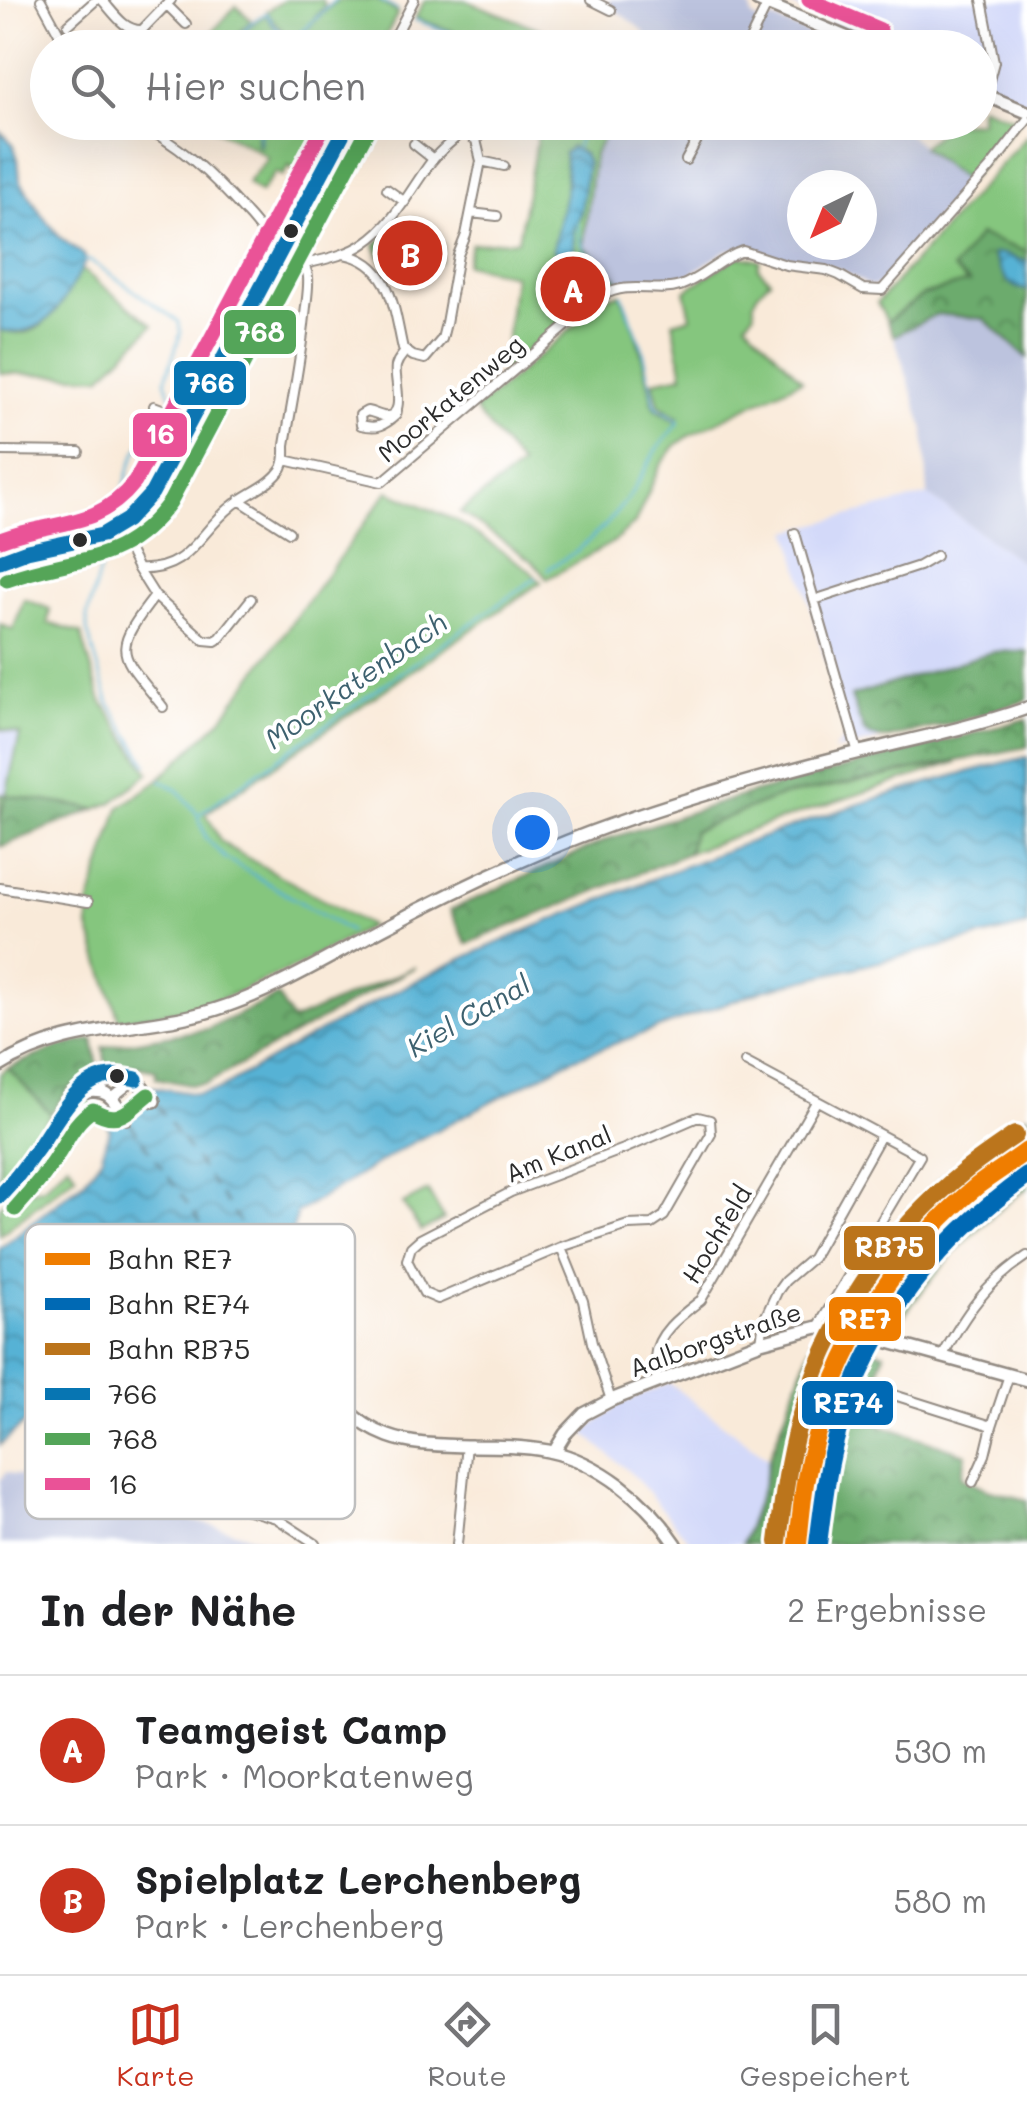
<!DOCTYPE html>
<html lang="de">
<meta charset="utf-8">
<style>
:root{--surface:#fff;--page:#f2f2f2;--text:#202124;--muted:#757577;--line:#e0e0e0;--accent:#c8321e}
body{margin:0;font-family:Mali,sans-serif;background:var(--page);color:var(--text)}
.compass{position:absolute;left:787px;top:170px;width:90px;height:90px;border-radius:50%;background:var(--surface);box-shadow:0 10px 40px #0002;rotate:223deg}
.you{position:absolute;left:532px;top:832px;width:35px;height:35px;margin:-25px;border:8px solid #fff;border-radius:50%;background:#1a73e8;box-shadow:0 0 0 15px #1a73e833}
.badge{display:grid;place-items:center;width:65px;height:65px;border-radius:50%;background:var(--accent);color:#fff;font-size:32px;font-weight:700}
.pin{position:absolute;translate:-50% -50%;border:5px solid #fff;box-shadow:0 2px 10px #0006}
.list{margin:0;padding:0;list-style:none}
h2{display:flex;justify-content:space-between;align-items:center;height:130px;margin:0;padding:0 40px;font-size:42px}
h2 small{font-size:32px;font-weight:400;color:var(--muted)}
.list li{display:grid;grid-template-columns:65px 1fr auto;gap:30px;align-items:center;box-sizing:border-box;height:150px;padding:0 40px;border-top:2px solid var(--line)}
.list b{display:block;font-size:38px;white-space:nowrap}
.list p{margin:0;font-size:32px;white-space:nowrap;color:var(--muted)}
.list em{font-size:32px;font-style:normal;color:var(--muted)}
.icon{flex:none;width:55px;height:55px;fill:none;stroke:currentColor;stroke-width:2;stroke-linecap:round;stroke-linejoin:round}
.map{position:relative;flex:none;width:1027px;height:1544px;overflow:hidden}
.search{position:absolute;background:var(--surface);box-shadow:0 10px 40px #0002;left:30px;right:30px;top:30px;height:110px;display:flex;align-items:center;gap:25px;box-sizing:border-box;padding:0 35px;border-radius:55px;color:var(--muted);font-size:38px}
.sheet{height:430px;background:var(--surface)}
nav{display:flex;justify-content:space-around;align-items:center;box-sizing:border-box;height:140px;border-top:2px solid var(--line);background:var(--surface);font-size:28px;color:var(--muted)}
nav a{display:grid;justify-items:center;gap:5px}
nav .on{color:var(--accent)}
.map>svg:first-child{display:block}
</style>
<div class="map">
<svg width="1027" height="1544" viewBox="0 0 1027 1544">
<defs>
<pattern id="forest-crowns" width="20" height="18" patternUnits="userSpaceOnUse" patternTransform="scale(2.5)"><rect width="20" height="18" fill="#6cab6d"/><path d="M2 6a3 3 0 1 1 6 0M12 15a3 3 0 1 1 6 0" fill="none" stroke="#598b5a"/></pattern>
<pattern id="water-waves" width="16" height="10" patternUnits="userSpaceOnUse" patternTransform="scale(2.5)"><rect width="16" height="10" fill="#57b2d5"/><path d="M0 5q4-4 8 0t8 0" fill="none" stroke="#4891ad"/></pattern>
</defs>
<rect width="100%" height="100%" fill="#fff"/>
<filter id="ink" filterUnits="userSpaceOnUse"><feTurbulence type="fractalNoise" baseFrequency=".01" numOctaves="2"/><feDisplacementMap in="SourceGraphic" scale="20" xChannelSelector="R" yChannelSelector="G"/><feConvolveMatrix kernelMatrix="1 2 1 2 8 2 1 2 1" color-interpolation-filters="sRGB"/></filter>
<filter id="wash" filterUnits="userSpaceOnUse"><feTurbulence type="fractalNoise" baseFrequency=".0048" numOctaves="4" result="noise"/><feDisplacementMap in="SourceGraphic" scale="40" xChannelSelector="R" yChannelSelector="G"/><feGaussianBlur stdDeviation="2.25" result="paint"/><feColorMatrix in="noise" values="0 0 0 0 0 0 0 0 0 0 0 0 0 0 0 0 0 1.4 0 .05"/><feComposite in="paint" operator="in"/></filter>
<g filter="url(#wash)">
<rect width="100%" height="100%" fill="#f9ead9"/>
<path fill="#d3d9f9" d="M778 0H1027V104L980 86V48L890 47Z
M928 495 1027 566V651L992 652 874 737 885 739 833 751 842 742 846 733 789 531Z
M0 729 20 733 5 795 0 794Z
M669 1383 769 1459 764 1483 742 1544H692L635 1477 584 1433 620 1404Z"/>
<path fill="#bcc3de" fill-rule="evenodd" d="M611 0H734L751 8 752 17 764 23 773 19 841 47H637L645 32 607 4Z
M612 123H894L967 182 880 284 875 286H869L841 270 819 263 787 260 743 247 725 251 679 282 623 285 583 246 594 154ZM802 185H862V245H802Z
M937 314 984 319 1027 358V566L928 495 924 429 894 336Z
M1027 1143V1161L986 1191 938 1235 895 1286 876 1315 865 1308 899 1258 925 1226 976 1179Z
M841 1347 854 1353 840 1385 795 1544 812 1430Z
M6 1472 282 1544H0V1481Z"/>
<path fill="#85c67e" stroke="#587854" stroke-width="2.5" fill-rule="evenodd" d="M285 0H322L325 5C315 17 305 34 289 39L266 11Z
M337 0H377L398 13 380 47H242C240 32 253 23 265 15 273 24 281 41 294 41Z
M425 0H465L570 41 575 47H488L476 40 474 44 481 47H457L461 39 470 42 472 38 415 18Z
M236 6 251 20 241 31 238 47H199Z
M980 106 1019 120 967 182 922 147 950 123 980 122Z
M203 123H258L257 145 260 146 261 123H339L319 160 308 154 297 171 289 166 282 176 276 172 260 193 247 183 268 158 255 149Z
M537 123H612L594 154 583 246 623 285 602 290 503 372 514 275 466 264 471 244 518 240 537 139ZM564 153 587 163 580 217 553 250 567 184Z
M1027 135V252L979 236 969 282 923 295 887 321 877 303Z
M394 228 414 239 443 245 440 261 388 273 375 245Z
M742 256 760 260 758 268 770 280C760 290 750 297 755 312L746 322 802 380 690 435 675 446 660 466 635 523 615 541 547 579 532 561 460 512 521 466 475 410 610 296 620 294C637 329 645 366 653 404L657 410 676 422 678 417 659 405 653 381 683 375 673 322 691 317 685 291 734 258Z
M81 269 153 325 101 377 0 373V330C10 332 24 335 34 330 53 321 70 287 81 269Z
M388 491 455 520 527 568 541 582 206 813 220 840 230 848 370 926 296 967 214 1002 195 1008 119 1020 89 928V905L119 808 155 783 220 721Z
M24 599 50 609 48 623 81 633 100 698 149 773 113 802 96 809 6 795 0 825V794L6 795 20 734 0 729V624L13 630Z
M957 762 777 821 688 853 693 831 778 797Z
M8 1068 51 1114 26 1153 0 1182V1074Z
M92 1095 94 1102 91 1111 39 1165 38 1171 29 1174 27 1172C34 1164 42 1155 49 1145 61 1125 68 1102 92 1095Z
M68 1163 76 1175 0 1235V1207L14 1194 44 1187Z
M428 1191 444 1219 421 1231 403 1204Z"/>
<path fill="url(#forest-crowns)" stroke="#4c6b4c" stroke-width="2.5" d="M979 235 1027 252V358L984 319 937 314 894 336 887 322 923 295 968 282 953 269Z
M1027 651V700L962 721 885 739 867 735 863 730 851 696 992 652Z
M1027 719V747L778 797 693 831 688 853 467 944 450 910 611 838 741 796Z
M5 795H6L96 809 0 847V825Z
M415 967 206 1084 190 1085 156 1078V1070L131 1065 106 1067 103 1047 207 1029 278 996 292 1021Z
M93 1039 99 1072 69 1089 51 1114 8 1068 58 1047Z
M1027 1115V1143C955 1188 897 1250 856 1325L837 1318 832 1312C888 1234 940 1163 1027 1115Z
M1027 1161V1188C973 1227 931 1275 894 1330L869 1327C909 1260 963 1206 1027 1161Z
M814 1337 844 1341 818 1413 831 1414 840 1385 857 1346 884 1353 864 1419 966 1454 962 1477 987 1489 1027 1500V1544H742L764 1483 769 1459Z"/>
<path fill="url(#water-waves)" stroke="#416e80" stroke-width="2.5" d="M0 131 13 144 18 159 20 180 42 215 63 240 84 255 86 261C64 298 50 341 0 330Z
M571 147 583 154 587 163 581 212 573 228 574 250 572 255 568 258H562L553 250 567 184 564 153Z
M993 254H1003L1027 262V290C1008 290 999 270 993 254Z
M1027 757V926L763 990 575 1058 408 1145 297 1213 284 1265 281 1270 240 1295 202 1288 172 1298 85 1369 0 1445V1248L84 1181 102 1157 106 1139 108 1138 110 1129 108 1127 115 1114 153 1087 197 1094 218 1090C294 1045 371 1002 451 964 510 936 571 912 632 887 761 835 891 789 1027 757Z"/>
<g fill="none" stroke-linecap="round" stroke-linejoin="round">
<path stroke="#57b2d5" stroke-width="2.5" d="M380 0 398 10
M415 20 470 40
M476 43 484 48
M241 48C239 30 252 21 266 13 273 22 282 40 294 40L335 0
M259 144 260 122
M576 148 581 130
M577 221C579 248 591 268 614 283
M83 260 91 261 178 321 181 332 165 381 178 412
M118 515C125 487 129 450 153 431 160 425 168 424 175 419
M101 566 87 616V630L109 703 147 764
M548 569 577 551 606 525 629 497 657 449 678 424V420L658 408 655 403 643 349 622 294
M161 780 179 791 198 815 206 838 225 858 349 931
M198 815 536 578"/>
<path stroke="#3d616f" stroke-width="2.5" stroke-dasharray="12 10" stroke-linecap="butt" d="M157 1105 265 1258
M130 1123 239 1276"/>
</g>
</g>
<g filter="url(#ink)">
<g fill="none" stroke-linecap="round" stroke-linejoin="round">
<defs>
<path id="street" d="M41 0 67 48
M102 0C114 13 124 31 142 30L171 0
M591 0 611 10
M982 0 994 62 985 95
M167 5 186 24
M68 25 96 0
M126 48 142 30
M389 48 414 0
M746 48 767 5
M826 122V123
M476 140 490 122
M414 144 433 159
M686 160 707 122
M481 161 504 166
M387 189 405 202
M471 213 497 216
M305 264C325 259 348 255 365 243 395 223 410 190 431 162 439 151 450 143 460 134L468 135 476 140 481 161 466 235 458 255 446 323 442 339 425 359 413 356 403 349C394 310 392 263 344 254
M154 406 170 412 188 424
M397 410 396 415C384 426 377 429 361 425L360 415 367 411C373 412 378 415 383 416 409 419 393 379 396 366 398 359 400 358 405 352
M0 451 79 452
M285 460 382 482 602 296C630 280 655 294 680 286 703 278 720 258 743 251L786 265 826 270 839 275 863 289 882 290 990 168 1027 120
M239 500 289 532
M118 529 138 569C189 572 198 533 232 506 247 493 271 486 282 468 286 460 285 454 285 445 292 402 301 359 305 316 306 303 309 289 308 277 307 257 280 250 266 236 259 229 253 220 246 213 214 177 177 141 133 122
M795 533 858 753
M0 561C12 557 24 551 37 549 90 537 118 541 152 493L349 122
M138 569 155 596 204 640 215 641 220 638 251 599
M155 596C109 655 120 652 163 707
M814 600 919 566 936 556
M0 888 88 902
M745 1062 920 1156 818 1327
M112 1098 136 1079
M561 1247 628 1225 652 1224 664 1216 711 1134 710 1120 698 1117 624 1149 511 1192 420 1239 411 1247 407 1260 424 1293 438 1299 561 1247 583 1301 592 1343 611 1400
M761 1342 764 1320 777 1292 785 1281 812 1258 880 1137
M942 1357C965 1314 986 1283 1027 1256
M235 1378 244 1419 242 1432 251 1510
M657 1382C656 1374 654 1364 655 1357 657 1332 683 1314 701 1300L816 1102
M888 1397 894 1395 992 1426 1009 1375
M244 1419H259L297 1411
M105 1469 276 1518 316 1544
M973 1482 985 1455 992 1426
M457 1544 467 1445"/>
<path id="secondary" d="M757 0 872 48
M980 93 1027 112
M0 1066C67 1022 153 1032 226 1006 281 987 331 956 382 929 449 893 518 860 589 833 672 802 757 778 843 756 905 741 967 729 1027 708
M82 1093C108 1086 113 1099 126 1118
M0 1196 42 1144 69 1100 92 1082 119 1074 129 1076 136 1079 154 1101
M269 1263C288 1291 296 1316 300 1349
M243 1280C258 1304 279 1323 297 1345 327 1381 340 1418 388 1436 415 1446 443 1445 472 1446 497 1446 523 1446 548 1451 600 1462 647 1501 676 1544
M554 1452 565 1434 584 1414 611 1400 761 1342 818 1327 871 1337 1027 1380"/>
</defs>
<use href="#street" stroke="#928a82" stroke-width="12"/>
<use href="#secondary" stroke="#928a82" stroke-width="16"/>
<use href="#street" stroke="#fff" stroke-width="8"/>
<use href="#secondary" stroke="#fff" stroke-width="11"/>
<defs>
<path id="bus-1" d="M0 561 27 551 102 535 127 520 152 493 349 122
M0 1196C13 1182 24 1168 35 1152 54 1127 71 1086 104 1077 115 1074 125 1077 136 1079"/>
<path id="bus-2" d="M7 580C75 555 122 568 170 502L367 131
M15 1209C27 1195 40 1181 50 1166 64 1148 73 1121 93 1110 119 1126 128 1111 148 1095"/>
<path id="bus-3" d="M809 0 880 30
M0 540C54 519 96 531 135 482L326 122"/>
</defs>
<use href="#bus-1" stroke="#fff" stroke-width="22"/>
<use href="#bus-2" stroke="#fff" stroke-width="22"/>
<use href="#bus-3" stroke="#fff" stroke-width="22"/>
<use href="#bus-1" stroke="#0775b2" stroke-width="15"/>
<use href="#bus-2" stroke="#54a559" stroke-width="15"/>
<use href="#bus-3" stroke="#ea5297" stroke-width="15"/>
<defs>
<path id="rail-1" d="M798 1544C800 1524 802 1503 805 1483 826 1368 886 1261 977 1186 993 1174 1011 1163 1027 1151"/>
<path id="rail-2" d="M818 1544C823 1506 827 1467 838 1430 872 1321 935 1242 1027 1176"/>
<path id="rail-3" d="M778 1542C783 1501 788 1461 799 1421 827 1324 887 1233 966 1170 981 1158 999 1146 1015 1135"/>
</defs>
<use href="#rail-1" stroke="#fff" stroke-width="25"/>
<use href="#rail-2" stroke="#fff" stroke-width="25"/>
<use href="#rail-3" stroke="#fff" stroke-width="25"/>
<use href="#rail-1" stroke="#ef7d00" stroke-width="18"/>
<use href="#rail-2" stroke="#0069b4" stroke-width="18"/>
<use href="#rail-3" stroke="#bb741b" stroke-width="18"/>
</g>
</g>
<g fill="#2b2b2b" stroke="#fff" stroke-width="4">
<circle cx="291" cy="231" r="9"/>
<circle cx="80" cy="540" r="9"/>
<circle cx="117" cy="1076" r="9"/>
</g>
<g text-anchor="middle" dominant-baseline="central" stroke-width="8" stroke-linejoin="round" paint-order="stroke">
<g font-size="25" fill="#2b2b2b" stroke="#fff">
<text transform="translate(450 398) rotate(-40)">Moorkatenweg</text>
<text transform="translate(558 1153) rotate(-22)">Am Kanal</text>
<text transform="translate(716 1234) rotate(-59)">Hochfeld</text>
<text transform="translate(715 1339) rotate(-19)">Aalborgstraße</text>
</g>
<g font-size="28" font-style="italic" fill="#3d616f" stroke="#fff">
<text transform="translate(355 680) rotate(-35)">Moorkatenbach</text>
<text transform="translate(468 1015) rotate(-30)">Kiel Canal</text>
</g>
</g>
<rect x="25" y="1224" width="330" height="295" rx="15" fill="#fff" stroke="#bfbfbf" stroke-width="2.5"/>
<rect x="45" y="1253" width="45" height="12" fill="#ef7d00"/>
<rect x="45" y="1298" width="45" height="12" fill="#0069b4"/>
<rect x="45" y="1343" width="45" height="12" fill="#bb741b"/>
<rect x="45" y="1388" width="45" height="12" fill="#0775b2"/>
<rect x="45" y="1433" width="45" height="12" fill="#54a559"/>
<rect x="45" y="1478" width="45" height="12" fill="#ea5297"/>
<g font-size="28" fill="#2b2b2b">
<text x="108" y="1269">Bahn RE7</text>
<text x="108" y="1314">Bahn RE74</text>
<text x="108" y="1359">Bahn RB75</text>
<text x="108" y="1404">766</text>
<text x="108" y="1449">768</text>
<text x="108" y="1494">16</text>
</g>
<g stroke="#fff" stroke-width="4">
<rect x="222" y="308" width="76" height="48" rx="10" fill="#54a559"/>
<rect x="172" y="359" width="76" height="48" rx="10" fill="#0775b2"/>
<rect x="131" y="411" width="58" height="48" rx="10" fill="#ea5297"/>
<rect x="842" y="1224" width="95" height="48" rx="10" fill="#bb741b"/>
<rect x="827" y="1295" width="76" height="48" rx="10" fill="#ef7d00"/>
<rect x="800" y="1379" width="95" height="48" rx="10" fill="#0069b4"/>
</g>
<g font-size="28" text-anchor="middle" font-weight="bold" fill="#fff">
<text x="260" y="342">768</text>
<text x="210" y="393">766</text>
<text x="160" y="444">16</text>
<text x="889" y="1257">RB75</text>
<text x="865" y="1329">RE7</text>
<text x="848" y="1413">RE74</text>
</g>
</svg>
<svg class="compass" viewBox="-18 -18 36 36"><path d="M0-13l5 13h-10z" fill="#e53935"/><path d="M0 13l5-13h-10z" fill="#757577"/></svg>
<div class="you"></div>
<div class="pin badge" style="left:573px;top:289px">A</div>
<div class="pin badge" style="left:410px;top:253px">B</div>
<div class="search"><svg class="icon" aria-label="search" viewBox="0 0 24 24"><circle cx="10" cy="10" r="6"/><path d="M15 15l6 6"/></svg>Hier suchen</div>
</div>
<section class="sheet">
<h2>In der Nähe<small>2 Ergebnisse</small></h2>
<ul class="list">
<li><span class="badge">A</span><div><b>Teamgeist Camp</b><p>Park · Moorkatenweg</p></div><em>530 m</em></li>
<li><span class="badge">B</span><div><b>Spielplatz Lerchenberg</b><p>Park · Lerchenberg</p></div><em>580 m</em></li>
</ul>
</section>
<nav>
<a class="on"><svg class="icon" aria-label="map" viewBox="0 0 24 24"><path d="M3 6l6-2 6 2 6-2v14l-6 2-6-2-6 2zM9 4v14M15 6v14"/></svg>Karte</a>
<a><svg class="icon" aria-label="directions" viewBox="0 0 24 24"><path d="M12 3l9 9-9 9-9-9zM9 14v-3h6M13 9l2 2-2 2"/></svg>Route</a>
<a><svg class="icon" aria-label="saved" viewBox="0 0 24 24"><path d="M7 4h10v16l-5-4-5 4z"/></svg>Gespeichert</a>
</nav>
